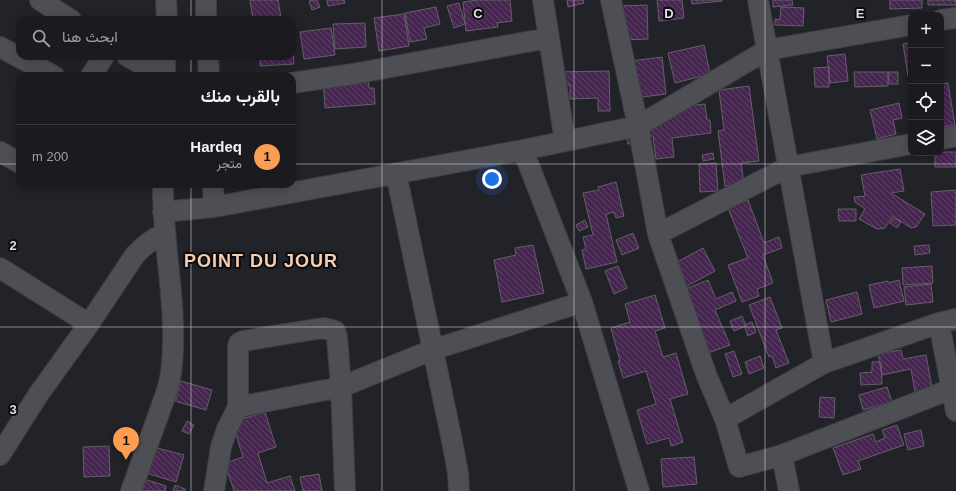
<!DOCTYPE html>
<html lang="ar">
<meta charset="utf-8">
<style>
:root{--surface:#1a1a1f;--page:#232328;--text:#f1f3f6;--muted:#9fa1a4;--line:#38383d;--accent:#fc9e52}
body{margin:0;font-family:Helvetica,Vazirmatn,sans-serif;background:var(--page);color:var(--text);direction:rtl}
.controls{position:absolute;right:12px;top:12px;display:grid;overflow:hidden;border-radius:8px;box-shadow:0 2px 10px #0003}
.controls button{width:36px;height:36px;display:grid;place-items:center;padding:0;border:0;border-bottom:1px solid var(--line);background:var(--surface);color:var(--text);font:20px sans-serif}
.you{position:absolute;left:492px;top:179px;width:14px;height:14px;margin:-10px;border:3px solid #fff;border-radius:50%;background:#1a73e8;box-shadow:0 0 0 6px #1a73e833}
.badge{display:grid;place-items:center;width:26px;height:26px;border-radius:50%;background:var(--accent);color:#111;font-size:13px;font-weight:700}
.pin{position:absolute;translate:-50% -33px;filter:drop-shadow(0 1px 2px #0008)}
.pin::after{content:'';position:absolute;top:21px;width:14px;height:12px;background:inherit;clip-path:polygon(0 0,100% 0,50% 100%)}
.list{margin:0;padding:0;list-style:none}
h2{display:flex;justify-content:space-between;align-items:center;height:52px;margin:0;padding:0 16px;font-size:17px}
h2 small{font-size:13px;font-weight:400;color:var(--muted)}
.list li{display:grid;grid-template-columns:26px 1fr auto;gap:12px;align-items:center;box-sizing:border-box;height:64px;padding:0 16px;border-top:1px solid var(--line)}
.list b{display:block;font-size:15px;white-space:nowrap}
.list p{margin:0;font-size:13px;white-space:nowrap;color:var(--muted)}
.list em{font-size:13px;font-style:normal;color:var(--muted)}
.icon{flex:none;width:22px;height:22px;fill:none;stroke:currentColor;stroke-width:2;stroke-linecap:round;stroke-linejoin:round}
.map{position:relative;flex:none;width:956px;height:491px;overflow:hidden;direction:ltr}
.search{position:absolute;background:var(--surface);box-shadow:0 2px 10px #0003;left:16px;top:16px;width:280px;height:44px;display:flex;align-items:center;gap:10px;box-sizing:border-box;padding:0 14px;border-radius:12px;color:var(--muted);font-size:15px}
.panel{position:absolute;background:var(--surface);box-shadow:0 2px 10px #0003;left:16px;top:72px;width:280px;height:116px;border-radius:12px;direction:rtl}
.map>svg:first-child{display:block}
</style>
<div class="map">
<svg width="956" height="491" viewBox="0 0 956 491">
<defs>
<pattern id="building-back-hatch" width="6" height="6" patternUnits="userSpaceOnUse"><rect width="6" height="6" fill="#472551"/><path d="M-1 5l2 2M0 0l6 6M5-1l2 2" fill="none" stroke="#61446a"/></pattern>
</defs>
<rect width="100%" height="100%" fill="#222229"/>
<path fill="url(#building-back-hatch)" stroke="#656067" d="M250 0H278L281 17 253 20Z
M313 0H317L320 7 312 10 309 1Z
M327 0H344L345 3 328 6Z
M478 0H510L512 21 497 23 498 27 466 31 463 2Z
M567 0H583L584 3 568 7Z
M657 0H682L684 18 659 21Z
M691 0H722V1L692 4Z
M773 0H792L793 5 773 7Z
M890 0H922V8L890 9Z
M928 0H956V5H928Z
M459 3 465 24 454 28 447 6Z
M647 5 648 39 622 40 621 6Z
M436 7 440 24 424 28 427 39 410 42 405 13Z
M781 7 804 8 803 26 775 25V19L780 20Z
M404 14 409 46 379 51 374 18Z
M365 23 366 47 335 49 333 24Z
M331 28 335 55 304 59 300 32Z
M292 35 294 64 260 66V56H292Z
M911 43V76H908L903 44Z
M704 45 710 74 675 83 668 53Z
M845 54 848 81 830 83 827 56Z
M662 57 666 94 627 99 623 62Z
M829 67V87H815L814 68Z
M609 71 610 111H598V98L570 99V85H555V72Z
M854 72H888V86L855 87Z
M888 72H898V84H889Z
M368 75 369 88H374L375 104 325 108 323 79Z
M941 80 942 84 948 83 955 125 941 127Z
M749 86 759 161 741 163 744 184 725 186 718 131 724 130 719 90Z
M899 103 902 118 893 120 896 134 877 139 870 110Z
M705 104 707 120H710L711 133 672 138 674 157 656 159 653 136 637 137 638 143 628 144 626 128 662 124 660 109Z
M941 152H956V167H935V153H941Z
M713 153 714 159 703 161 702 155Z
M716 163 718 191 700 192 699 164Z
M900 169 904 191 891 193 925 214 916 227 911 228 893 216 885 228 877 229 859 219 865 209 855 202 854 197 865 196 861 175Z
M616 182 624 216 616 218 614 212 606 214 617 262 586 269 582 250 586 249 583 237 593 235 583 193 599 190 598 187Z
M956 190V225L933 226 931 192Z
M748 200 764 243 779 237 782 248 763 255 773 283 757 289 759 296 742 302 728 265 748 258 728 208Z
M838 209H856V221H839Z
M894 218 901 222 897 228 890 223Z
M585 220 588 227 579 231 576 225Z
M633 233 639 248 622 255 616 240Z
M533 245 544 293 502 302 494 260 516 255 515 248Z
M929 245 930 253 915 255 914 246Z
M703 248 715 271 678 291 666 268Z
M618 266 627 288 614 294 605 271Z
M932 266 933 283 903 285 902 268Z
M708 280 716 299 732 292 736 301 715 310 730 345 708 353 681 291Z
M899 280 904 301 874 308 869 285 888 281V283Z
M931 284 933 302 906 305 904 287Z
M857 292 862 314 831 322 826 300Z
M655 295 665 328 655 331 663 357 676 353 688 394 670 399 683 442 671 446 669 438 647 444 637 410 656 404 646 371 623 378 618 361H620L611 328 630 322 625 304Z
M770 297 782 328 776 330 789 363 776 368 772 356 769 357 749 305Z
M742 316 746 326 734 331 730 321Z
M752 322 756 332 748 336 744 325Z
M901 350 903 359 926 355 932 388 915 392 911 369 882 375 878 354Z
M734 351 742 374 733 377 725 354Z
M760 356 764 368 749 374 745 362Z
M872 362H881L882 384 861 385 860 373 872 372Z
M181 381 212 390 206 410 175 401Z
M887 387 892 402 863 410 859 395Z
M820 397 835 398 834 418 819 417Z
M265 412 276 447 258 453 267 483 290 476 295 491H234L225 463 243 457 232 422Z
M187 421 194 425 189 434 182 431Z
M897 425 904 445 858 461 861 469 843 475 833 448 873 434 876 442 885 438 882 430Z
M921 430 924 446 908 450 904 434Z
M109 446 110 476 84 477 83 447Z
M150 446 184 455 176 482 133 469Z
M694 457 697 484 663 487 661 459Z
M319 474 322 491H303L300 477Z
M144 479 166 486 165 491H140Z
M175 485 185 489V491H173Z"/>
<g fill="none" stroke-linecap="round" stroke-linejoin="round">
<defs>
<path id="minor" d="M40 0 71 20
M166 0 167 20
M206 0V20
M543 0 565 141
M611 0 638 126 658 234 706 374 725 419 739 467 782 455 951 389
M758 0 824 363
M941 20 956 18
M0 47 54 76
M127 56 162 76
M208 56 209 76
M91 76 104 56
M165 76V56
M292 83 353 74 548 38
M941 139 956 136
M523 150 582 302 639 491
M0 152 20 163
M396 173 452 441 458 473 459 491
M213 184 214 207
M163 212 214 207 523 150 638 126 767 50 911 25
M658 234 788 167 911 144
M0 268 89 324
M939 323 956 411
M238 407 341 387 432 350 582 302
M725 419 824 363 939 323 956 319
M0 455 38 395 89 324 135 255C144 245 152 239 165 233
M782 455 789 491
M131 491C140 467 148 443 157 419 162 404 169 388 171 373 179 309 162 247 163 184
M214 491 221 447 227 429 238 407V347L239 343 243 341 323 328 335 331 337 337 341 387 345 491"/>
</defs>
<use href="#minor" stroke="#3e3e43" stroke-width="22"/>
<use href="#minor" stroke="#4e4e55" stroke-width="20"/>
</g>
<path fill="none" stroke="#dedee3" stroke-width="1" stroke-opacity="0.55" d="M191 0V20M382 0V491M574 0V491M765 0V491M191 56V76M0 164H20M292 164H956M191 184V491M0 327H956"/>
<g text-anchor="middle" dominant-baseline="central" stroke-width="4" stroke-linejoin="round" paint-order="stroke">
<g font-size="18" font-weight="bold" letter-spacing="1" fill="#f6cdb0" stroke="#0c0c0f">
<text x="261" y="261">POINT DU JOUR</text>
</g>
</g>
<g font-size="13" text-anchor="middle" font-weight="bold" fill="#dedee3" stroke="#0c0c0f" stroke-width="4" stroke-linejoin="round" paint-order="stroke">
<text x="478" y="18">C</text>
<text x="669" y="18">D</text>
<text x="860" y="18">E</text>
<text x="13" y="250">2</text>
<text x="13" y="414">3</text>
</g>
</svg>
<div class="controls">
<button>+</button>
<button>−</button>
<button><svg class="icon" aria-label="locate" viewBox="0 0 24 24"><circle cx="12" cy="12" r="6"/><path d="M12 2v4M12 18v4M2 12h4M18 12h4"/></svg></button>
<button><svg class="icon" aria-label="layers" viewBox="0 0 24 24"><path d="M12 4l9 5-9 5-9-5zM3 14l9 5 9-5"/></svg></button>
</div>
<div class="you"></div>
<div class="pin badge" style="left:126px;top:460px">1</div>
<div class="search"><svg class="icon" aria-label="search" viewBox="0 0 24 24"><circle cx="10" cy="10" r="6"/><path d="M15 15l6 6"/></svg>ابحث هنا</div>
<section class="panel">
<h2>بالقرب منك<small></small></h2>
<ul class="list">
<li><span class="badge">1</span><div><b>Hardeq</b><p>متجر</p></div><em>200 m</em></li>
</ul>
</section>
</div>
